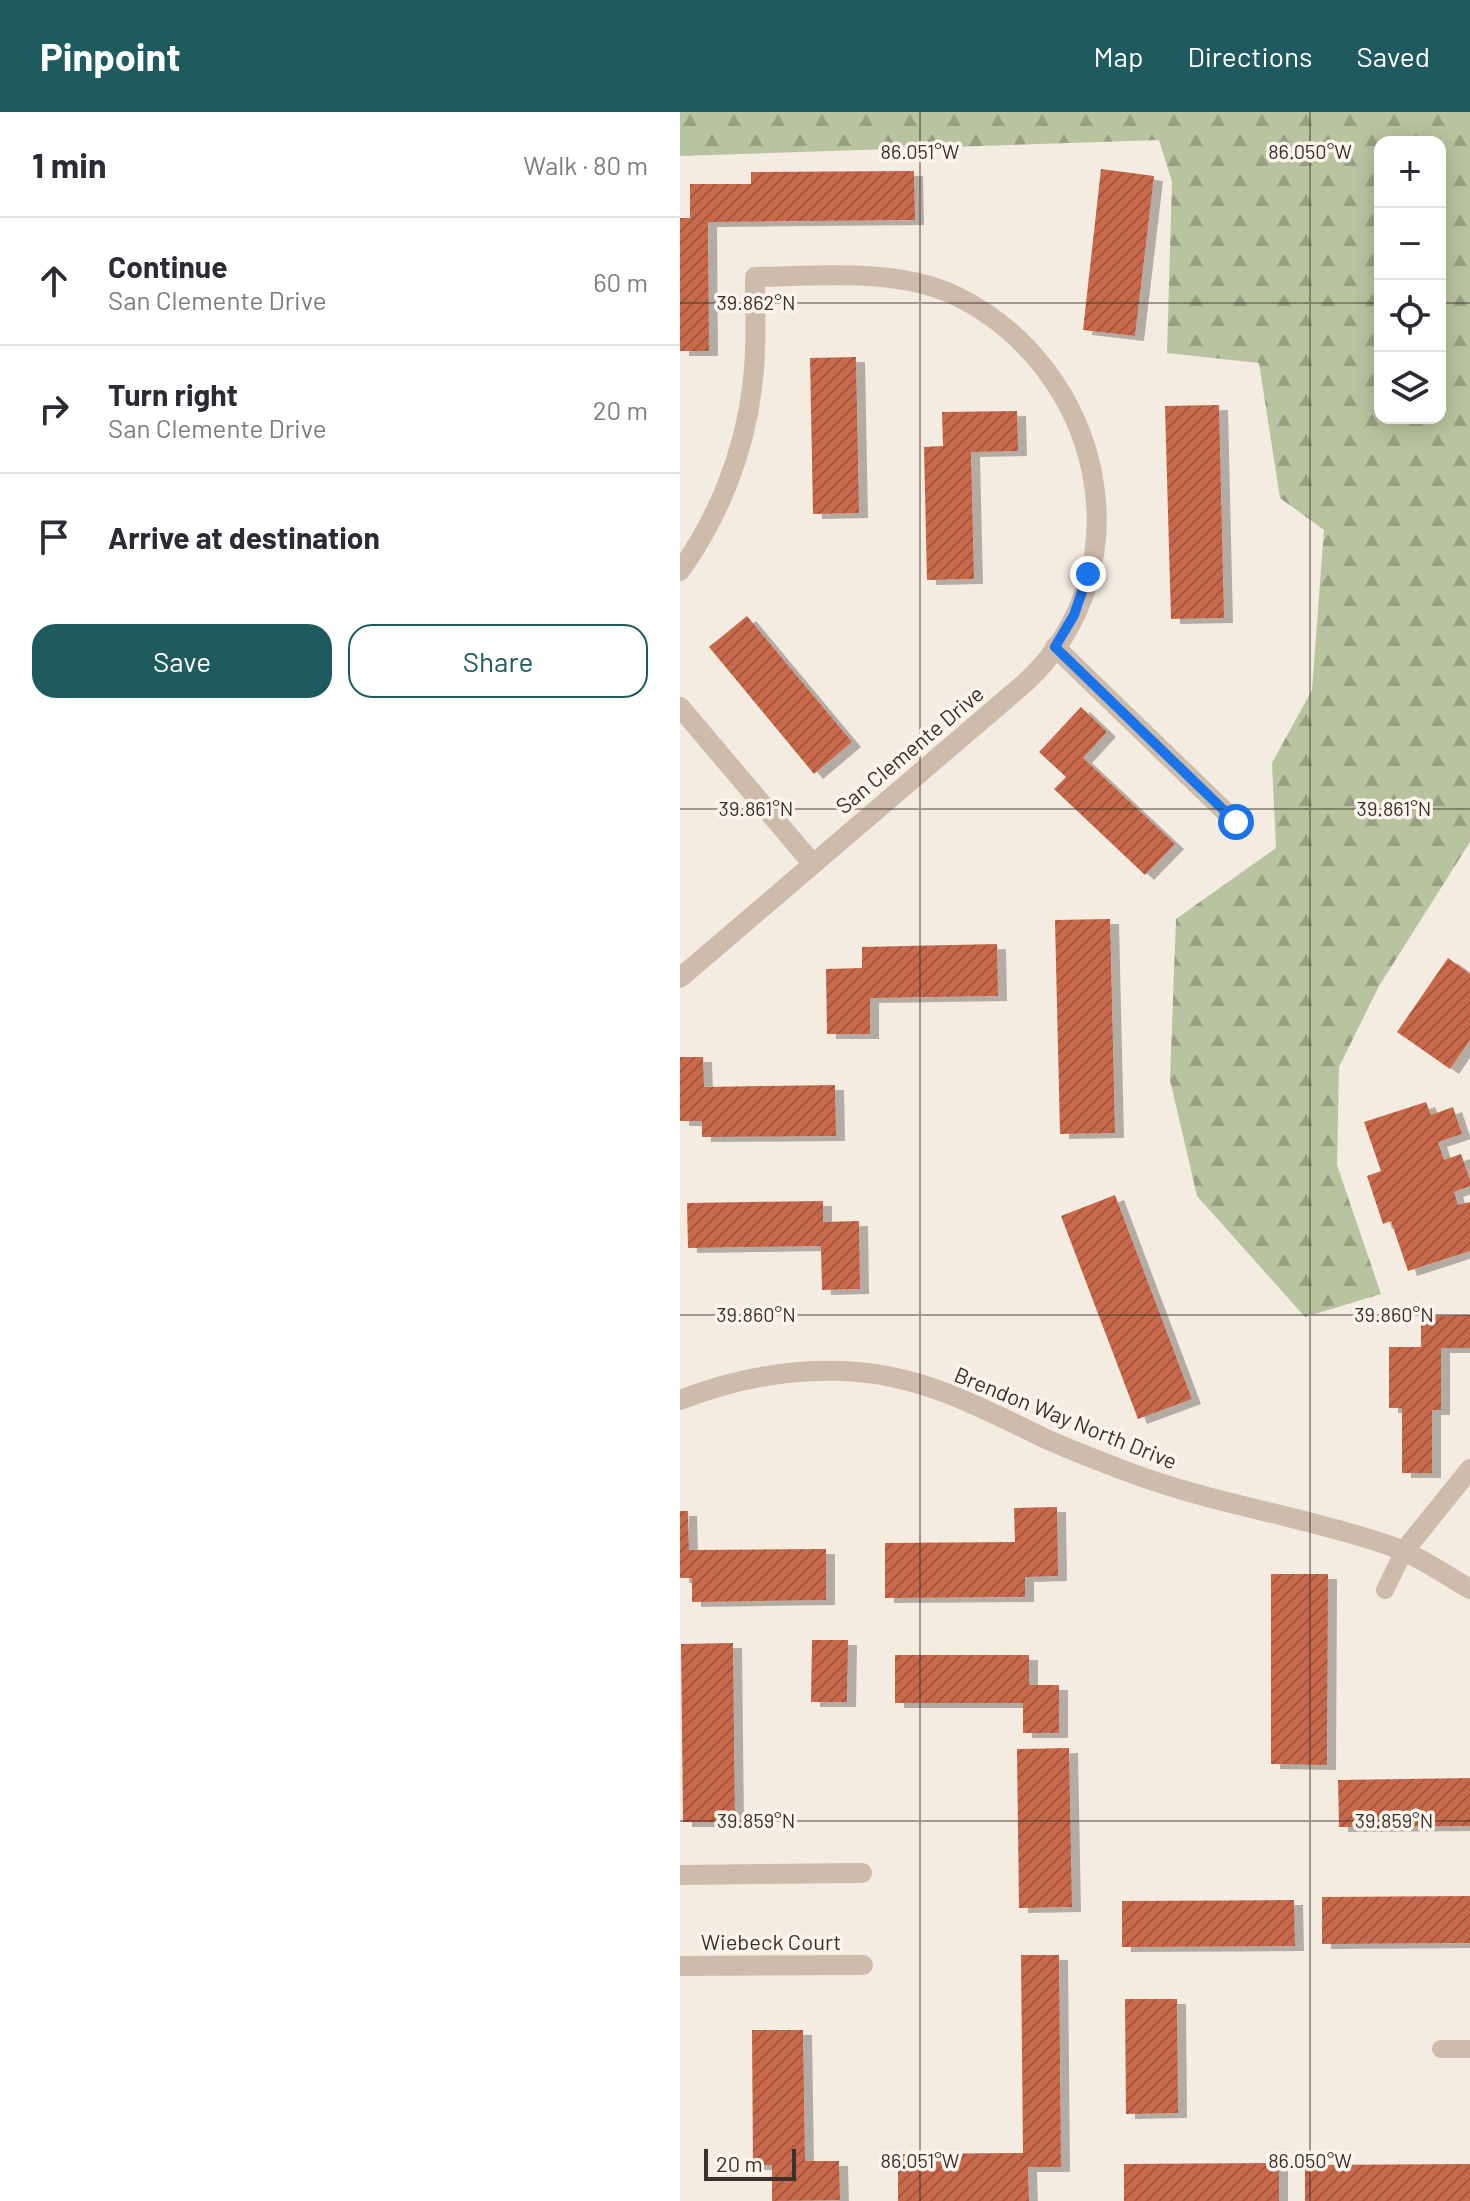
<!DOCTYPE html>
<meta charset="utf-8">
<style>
:root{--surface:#fff;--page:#f2f2f3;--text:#2b2b33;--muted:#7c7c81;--line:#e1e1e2;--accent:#1f5a5e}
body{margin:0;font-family:Barlow,sans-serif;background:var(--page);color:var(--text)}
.controls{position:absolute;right:24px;top:24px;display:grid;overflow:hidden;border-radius:16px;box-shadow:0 4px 20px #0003}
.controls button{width:72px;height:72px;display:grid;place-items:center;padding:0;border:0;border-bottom:2px solid var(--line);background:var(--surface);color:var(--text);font:40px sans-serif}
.scale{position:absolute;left:24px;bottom:20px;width:92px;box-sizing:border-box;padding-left:8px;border:4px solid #3b302b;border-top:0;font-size:22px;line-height:28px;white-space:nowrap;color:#3b302b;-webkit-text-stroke:6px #fbf5ee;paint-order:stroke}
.stop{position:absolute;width:24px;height:24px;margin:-18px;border:6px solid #1a73e8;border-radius:50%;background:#fff}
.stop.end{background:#1a73e8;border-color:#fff;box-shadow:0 2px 8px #0008}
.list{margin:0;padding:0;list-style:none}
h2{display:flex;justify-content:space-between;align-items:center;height:104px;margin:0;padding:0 32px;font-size:34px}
h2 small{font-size:26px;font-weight:400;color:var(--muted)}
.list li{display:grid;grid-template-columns:52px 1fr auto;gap:24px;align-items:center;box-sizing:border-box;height:128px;padding:0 32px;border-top:2px solid var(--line)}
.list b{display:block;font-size:30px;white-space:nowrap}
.list p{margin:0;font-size:26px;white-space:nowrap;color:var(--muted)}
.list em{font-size:26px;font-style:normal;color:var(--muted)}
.actions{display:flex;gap:16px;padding:24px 32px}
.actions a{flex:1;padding:18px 0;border:2px solid var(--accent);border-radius:24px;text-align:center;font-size:28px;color:var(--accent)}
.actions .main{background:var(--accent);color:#fff}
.icon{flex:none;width:44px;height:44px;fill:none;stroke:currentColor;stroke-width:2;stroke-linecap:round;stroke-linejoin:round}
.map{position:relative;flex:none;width:790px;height:2089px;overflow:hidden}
header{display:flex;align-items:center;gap:48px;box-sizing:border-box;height:112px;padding:0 40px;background:var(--accent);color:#fff}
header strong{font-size:38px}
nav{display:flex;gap:44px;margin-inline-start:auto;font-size:28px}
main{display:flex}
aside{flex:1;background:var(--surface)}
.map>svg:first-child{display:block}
</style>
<header>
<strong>Pinpoint</strong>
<nav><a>Map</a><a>Directions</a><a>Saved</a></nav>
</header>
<main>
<aside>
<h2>1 min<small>Walk · 80 m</small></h2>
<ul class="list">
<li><svg class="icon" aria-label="ahead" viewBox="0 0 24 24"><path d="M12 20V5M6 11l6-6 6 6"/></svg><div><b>Continue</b><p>San Clemente Drive</p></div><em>60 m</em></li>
<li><svg class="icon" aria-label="right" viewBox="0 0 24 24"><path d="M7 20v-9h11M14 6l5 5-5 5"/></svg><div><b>Turn right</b><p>San Clemente Drive</p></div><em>20 m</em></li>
<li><svg class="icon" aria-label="arrive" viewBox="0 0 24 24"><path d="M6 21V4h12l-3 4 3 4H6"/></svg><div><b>Arrive at destination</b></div></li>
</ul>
<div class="actions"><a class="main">Save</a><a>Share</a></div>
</aside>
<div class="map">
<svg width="790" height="2089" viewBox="0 0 790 2089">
<defs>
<pattern id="forest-firs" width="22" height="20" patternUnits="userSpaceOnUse" patternTransform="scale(2)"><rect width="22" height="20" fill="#b8c4a0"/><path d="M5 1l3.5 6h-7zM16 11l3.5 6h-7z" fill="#97a083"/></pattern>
<pattern id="building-hatch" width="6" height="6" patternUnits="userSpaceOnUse" patternTransform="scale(2)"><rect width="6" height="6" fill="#c8694b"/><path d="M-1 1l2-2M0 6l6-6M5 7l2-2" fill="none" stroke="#a4573f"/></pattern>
<filter id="shadow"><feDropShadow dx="9" dy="5" stdDeviation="0" flood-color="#0004"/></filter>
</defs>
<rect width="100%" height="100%" fill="#f4ebe1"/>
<path fill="url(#forest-firs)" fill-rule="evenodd" d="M0 0H790V730L699 874 659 955 657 1053 701 1182 625 1205 517 1084 490 968 496 807 596 736 592 651 632 578 644 418 600 386 579 251 487 241 492 70 479 28 0 44ZM700 30H760V306H700Z"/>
<path fill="url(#building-hatch)" filter="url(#shadow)" d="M421 57 474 64 455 224 403 218Z
M234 59 235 108 28 110 29 239H0V106H10V72H71V60Z
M176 245 179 401 133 402 130 246Z
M539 293 544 506 491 507 485 294Z
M337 299 338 339 291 340 294 467 247 468 244 335 263 334 262 300Z
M67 504 172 630 134 662 29 535Z
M401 595 427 620 403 646 495 732 465 763 374 677 386 665 359 640Z
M430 807 435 1021 380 1022 375 808Z
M317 832 318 884 190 886V922H147L146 857 182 856V835Z
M768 846 790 862V928L770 957 717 920Z
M0 945H23L24 975 155 973 156 1024 22 1025V1009H0Z
M746 990 751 1003 773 995 782 1022 758 1030 764 1048 781 1042 790 1068V1074L774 1080 778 1093 790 1090V1139L728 1159 711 1109 703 1112 687 1064 701 1059 684 1010Z
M435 1083 512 1287 458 1307 381 1104Z
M143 1089V1110L179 1109 180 1177 142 1178 141 1134 8 1136 7 1091Z
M790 1203V1236H761V1298H752V1361H722V1296H709V1235H741V1204Z
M377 1395 378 1464 345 1465V1485L205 1486V1431L335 1430 334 1396Z
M0 1399H8L9 1438 146 1437V1488L12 1490V1466H0Z
M591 1462H648L647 1653 591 1652Z
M132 1528H168L167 1590H131Z
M53 1531 55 1710H3L1 1532Z
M215 1543H349V1573H379V1621H343V1591H215Z
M389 1636 392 1795 339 1796 337 1637Z
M790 1666V1714L659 1715 658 1668Z
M790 1784V1831L642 1832V1785Z
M614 1788 615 1834 442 1835V1789Z
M341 1843H379L381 2055H348L349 2089H218V2042L343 2041Z
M445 1887H497L498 2001 446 2002Z
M72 1918H123L125 2049H159L160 2088 92 2089V2053H73Z
M599 2051V2089H444V2052Z
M790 2052V2089H625V2053Z"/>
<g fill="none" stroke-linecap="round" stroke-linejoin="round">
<path stroke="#cdbbac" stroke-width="18" d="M705 1478 724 1439
M761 1937H790"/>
<path stroke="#cdbbac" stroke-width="20" d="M0 459C38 406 64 342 72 276 77 239 75 202 75 165 138 164 216 156 274 183 422 254 470 455 345 571L0 866
M375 535 556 710
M0 595 132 751
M0 1288C57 1266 115 1255 177 1260 245 1265 304 1297 364 1326 390 1338 417 1348 443 1358 527 1391 619 1403 705 1432 736 1442 762 1461 790 1477
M724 1439 790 1357
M0 1763 182 1761
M0 1854 183 1853"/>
</g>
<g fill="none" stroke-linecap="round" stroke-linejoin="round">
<path stroke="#1a73e8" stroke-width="10" d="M408 462 394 503 375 535 556 710"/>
</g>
<path fill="none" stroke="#3b302b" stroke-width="2" stroke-opacity="0.45" d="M240 0V2089M630 0V2089M0 191H700M760 191H790M0 697H790M0 1203H790M0 1709H790"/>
<g text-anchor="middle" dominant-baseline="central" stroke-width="7" stroke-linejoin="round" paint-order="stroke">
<g font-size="22" fill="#3b302b" stroke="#fbf5ee">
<text transform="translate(229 637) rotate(-40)">San Clemente Drive</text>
<text transform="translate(386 1305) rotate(22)">Brendon Way North Drive</text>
<text x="91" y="1829">Wiebeck Court</text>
</g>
</g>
<g font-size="20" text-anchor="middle" fill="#3b302b" stroke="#fbf5ee" stroke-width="7" stroke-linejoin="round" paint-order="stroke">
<text x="240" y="47">86.051°W</text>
<text x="630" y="47">86.050°W</text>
<text x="76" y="198">39.862°N</text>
<text x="76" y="704">39.861°N</text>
<text x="714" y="704">39.861°N</text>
<text x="76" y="1210">39.860°N</text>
<text x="714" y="1210">39.860°N</text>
<text x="76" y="1716">39.859°N</text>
<text x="714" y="1716">39.859°N</text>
<text x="240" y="2056">86.051°W</text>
<text x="630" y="2056">86.050°W</text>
</g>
</svg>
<div class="controls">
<button>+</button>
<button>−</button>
<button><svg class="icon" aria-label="locate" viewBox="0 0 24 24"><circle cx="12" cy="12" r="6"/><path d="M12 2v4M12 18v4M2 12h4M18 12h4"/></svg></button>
<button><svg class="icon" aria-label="layers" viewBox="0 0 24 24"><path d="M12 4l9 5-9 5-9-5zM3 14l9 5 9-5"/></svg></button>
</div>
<div class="scale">20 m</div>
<div class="stop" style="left:556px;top:710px"></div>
<div class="stop end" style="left:408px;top:462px"></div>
</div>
</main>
